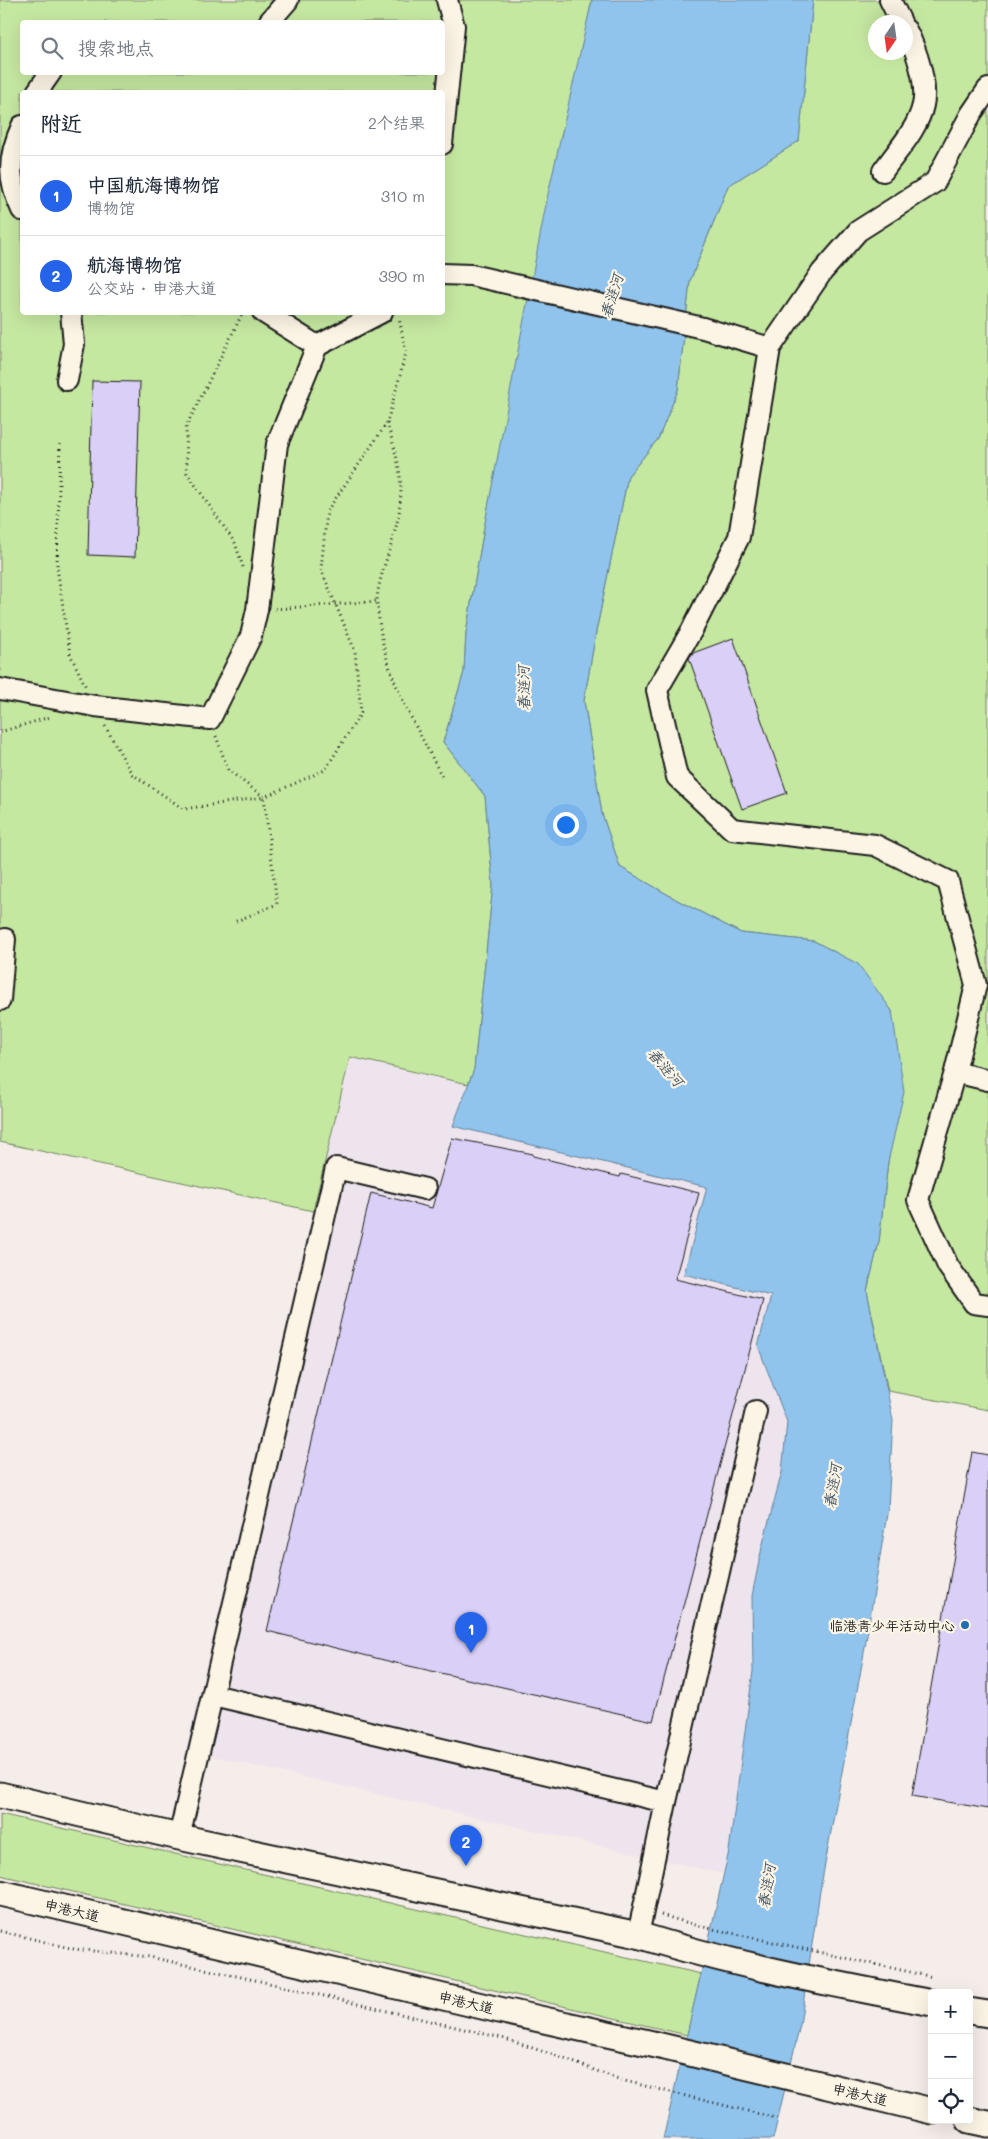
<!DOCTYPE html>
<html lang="zh">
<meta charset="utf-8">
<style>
:root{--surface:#fff;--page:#f2f2f3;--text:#1f2937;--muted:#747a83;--line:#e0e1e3;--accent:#2563eb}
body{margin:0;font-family:Mali,"LXGW WenKai TC",sans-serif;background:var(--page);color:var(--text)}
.controls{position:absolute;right:15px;bottom:15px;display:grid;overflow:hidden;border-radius:5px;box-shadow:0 5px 20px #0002}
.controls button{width:45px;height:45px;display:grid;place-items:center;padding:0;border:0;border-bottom:1px solid var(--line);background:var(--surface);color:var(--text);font:25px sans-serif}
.compass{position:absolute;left:868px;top:15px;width:45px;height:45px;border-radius:50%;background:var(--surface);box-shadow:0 5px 20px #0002;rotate:193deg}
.you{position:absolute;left:565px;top:824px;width:18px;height:18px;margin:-12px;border:4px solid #fff;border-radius:50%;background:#1a73e8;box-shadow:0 0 0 8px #1a73e833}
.badge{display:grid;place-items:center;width:32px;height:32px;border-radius:50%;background:var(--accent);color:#fff;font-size:16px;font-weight:700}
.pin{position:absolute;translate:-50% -41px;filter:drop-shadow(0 1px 2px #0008)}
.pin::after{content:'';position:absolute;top:26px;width:18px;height:15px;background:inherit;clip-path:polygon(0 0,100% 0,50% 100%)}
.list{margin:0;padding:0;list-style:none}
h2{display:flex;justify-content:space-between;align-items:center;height:65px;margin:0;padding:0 20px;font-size:21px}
h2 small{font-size:16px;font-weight:400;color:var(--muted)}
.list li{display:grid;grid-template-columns:32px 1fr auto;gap:15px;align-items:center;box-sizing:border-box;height:80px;padding:0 20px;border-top:1px solid var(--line)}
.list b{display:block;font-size:19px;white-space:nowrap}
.list p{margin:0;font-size:16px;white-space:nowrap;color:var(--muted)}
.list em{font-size:16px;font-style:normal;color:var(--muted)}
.icon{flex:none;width:28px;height:28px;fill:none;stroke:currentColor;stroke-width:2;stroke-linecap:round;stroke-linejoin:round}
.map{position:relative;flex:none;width:988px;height:2139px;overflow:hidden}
.search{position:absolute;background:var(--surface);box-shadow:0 5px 20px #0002;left:20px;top:20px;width:425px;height:55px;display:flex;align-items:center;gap:12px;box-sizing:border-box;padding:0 18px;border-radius:5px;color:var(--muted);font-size:19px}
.panel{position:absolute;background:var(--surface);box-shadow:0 5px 20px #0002;left:20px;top:90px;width:425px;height:225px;border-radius:5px}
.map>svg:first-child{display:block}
</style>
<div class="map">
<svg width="988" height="2139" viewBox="0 0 988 2139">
<rect width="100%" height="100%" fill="#f5ede9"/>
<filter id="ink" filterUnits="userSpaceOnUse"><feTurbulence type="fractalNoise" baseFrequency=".02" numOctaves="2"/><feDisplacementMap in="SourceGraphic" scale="10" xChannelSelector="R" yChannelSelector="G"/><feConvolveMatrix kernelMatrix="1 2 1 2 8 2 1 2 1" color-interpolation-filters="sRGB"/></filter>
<g filter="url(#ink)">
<path fill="#ede4ed" d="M350 1057 468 1084 453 1126 708 1187 684 1274 771 1295 758 1346 787 1422 782 1472 762 1547 752 1596 753 1671 729 1851 723 1874 186 1750Z"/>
<path fill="#c5e8a1" stroke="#70825e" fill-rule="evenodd" d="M0 0H592L484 528 466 633 464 672 443 742 485 796 493 885 474 1070 468 1084 350 1057 313 1211 0 1142ZM22 22H442V72H22ZM22 92H442V312H22Z
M813 0H988V1410L888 1391 867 1291 879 1242 888 1162 892 1011 857 964 814 941 741 933 679 901 620 867 602 814 584 701 596 632 628 476 658 439 678 390 690 281 728 186 799 141ZM876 22H906V52H876Z
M0 1814 701 1974 687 2035 0 1875Z"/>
<path fill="#90c4ed" stroke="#628199" d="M592 0H813L799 141 728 186 690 281 678 390 658 439 628 476 596 632 584 701 602 814 620 867 679 901 741 933 814 941 858 964 892 1011 904 1092 888 1162 879 1242 867 1291 893 1420 888 1508 864 1653 820 1891 800 2025 773 2139H663L729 1851 753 1671 752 1596 762 1547 782 1472 787 1422 758 1346 771 1296 684 1274 707 1187 453 1126 474 1069 493 885 485 796 443 742 464 672 466 633 484 528 548 194Z"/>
<path fill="#d9cff7" stroke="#1c1c1c" d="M92 381 140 382 135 557 88 555Z
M733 638 787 793 742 809 689 658 693 653Z
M452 1138 533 1154V1156L620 1177 621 1174 699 1193 675 1279 763 1300 653 1721 396 1663 267 1631 371 1193 432 1208Z
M972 1452 988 1455V1809L912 1796Z"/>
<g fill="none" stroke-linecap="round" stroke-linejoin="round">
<defs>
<path id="minor" d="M890 0 901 22
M269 22 288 0
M37 92 51 72
M22 126C8 157 7 178 22 210
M442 144 454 26 447 0
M883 171C896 152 918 129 923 105 928 84 916 49 906 30
M442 274 471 275 703 328 770 348 822 272 858 231 935 182 971 114 988 89
M263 312 317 346 382 312
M770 348 739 537 692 630 657 690 677 777 732 829 875 845 948 881 976 985 955 1072 918 1200 948 1266 974 1303 988 1305
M67 380 74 344 71 312
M0 689 95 706 210 719 251 636 257 610 277 444 317 346
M0 1000 5 939
M955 1072 988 1080
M213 1695 666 1802
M179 1837 336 1168 425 1189
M638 1935 666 1802 756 1411"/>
<path id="major" d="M0 1795 179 1837 638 1935C734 1965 833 1984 932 2003
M0 1893 499 2010 648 2043 932 2111
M969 2011 988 2014
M969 2120 988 2124"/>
</defs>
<use href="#minor" stroke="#1c1c1c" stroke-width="24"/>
<use href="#major" stroke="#1c1c1c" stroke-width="29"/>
<path stroke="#1c1c1c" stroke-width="3" stroke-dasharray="1 4" stroke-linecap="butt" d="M387 423C400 466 407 490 394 534 389 556 378 578 377 601 377 607 378 613 379 619 385 679 416 724 442 777
M60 444 57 567 70 654 86 687
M243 567 235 543 187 473 186 427 243 312
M275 609 377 601
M105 726 132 774 184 809 264 797 277 904 234 922
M0 732 50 717
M216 736 228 770 264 797 325 770 361 713 355 651 321 569 327 511 387 423 406 353 399 318
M661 1915 699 1926 933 1977
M0 1931 74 1949 150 1957 273 1984 502 2038 554 2055 621 2080 780 2119"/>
<use href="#minor" stroke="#fcf5e5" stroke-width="20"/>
<use href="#major" stroke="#fcf5e5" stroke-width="25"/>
</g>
</g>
<circle fill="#1f6fb2" stroke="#fcf5e5" stroke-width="2" cx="965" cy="1625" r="5"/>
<g text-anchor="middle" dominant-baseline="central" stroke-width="4.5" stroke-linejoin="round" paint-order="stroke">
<g font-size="14" fill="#1c1c1c" stroke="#fcf5e5" text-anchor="end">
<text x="955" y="1625">临港青少年活动中心</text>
</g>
<g font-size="14" fill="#1c1c1c" stroke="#fcf5e5">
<text transform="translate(72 1910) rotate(13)">申港大道</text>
<text transform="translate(466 2002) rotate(13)">申港大道</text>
<text transform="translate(860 2094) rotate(13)">申港大道</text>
</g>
<g font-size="15" font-style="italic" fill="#455765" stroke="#fcf5e5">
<text transform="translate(611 296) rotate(-73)">春涟河</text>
<text transform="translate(523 688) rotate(-91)">春涟河</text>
<text transform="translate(666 1067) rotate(49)">春涟河</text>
<text transform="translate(832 1486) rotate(-81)">春涟河</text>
<text transform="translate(766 1886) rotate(-81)">春涟河</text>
</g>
</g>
</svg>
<div class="controls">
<button>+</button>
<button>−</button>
<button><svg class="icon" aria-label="locate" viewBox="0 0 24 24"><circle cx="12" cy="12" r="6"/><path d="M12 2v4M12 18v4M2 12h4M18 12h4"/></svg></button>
</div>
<svg class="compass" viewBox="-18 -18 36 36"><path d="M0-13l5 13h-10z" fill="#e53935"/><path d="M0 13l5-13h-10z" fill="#747a83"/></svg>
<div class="you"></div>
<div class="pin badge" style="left:471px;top:1653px">1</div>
<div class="pin badge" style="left:466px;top:1866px">2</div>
<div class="search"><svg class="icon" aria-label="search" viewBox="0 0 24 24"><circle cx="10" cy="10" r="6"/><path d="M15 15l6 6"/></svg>搜索地点</div>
<section class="panel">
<h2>附近<small>2个结果</small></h2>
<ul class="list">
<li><span class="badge">1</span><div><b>中国航海博物馆</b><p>博物馆</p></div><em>310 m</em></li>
<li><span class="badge">2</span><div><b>航海博物馆</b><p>公交站 · 申港大道</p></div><em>390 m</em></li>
</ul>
</section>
</div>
